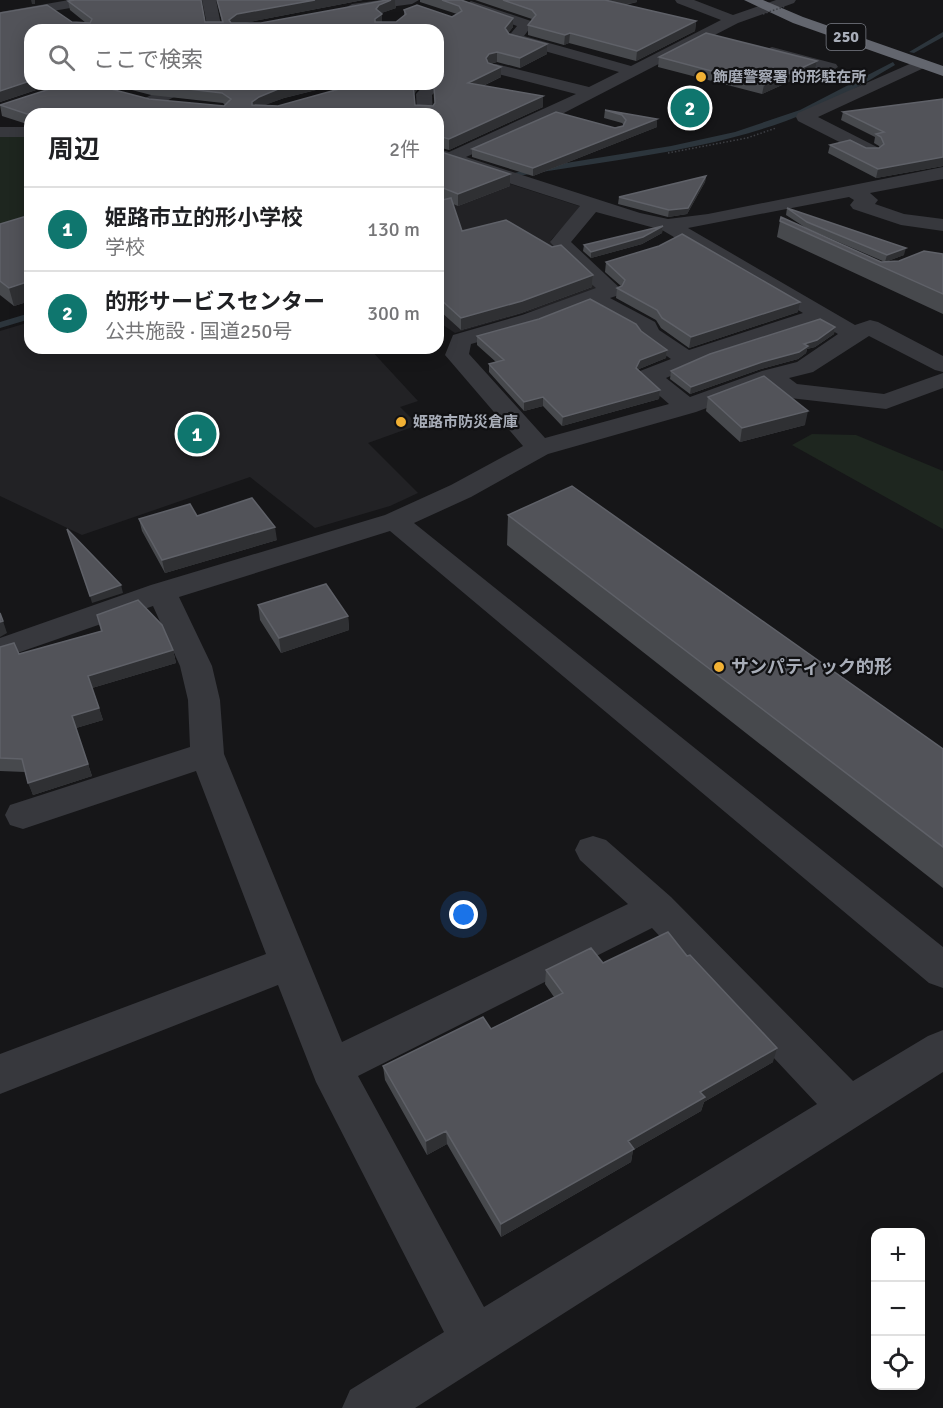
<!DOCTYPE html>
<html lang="ja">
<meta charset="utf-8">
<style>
:root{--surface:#fff;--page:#f6f6f6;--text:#202124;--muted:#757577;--line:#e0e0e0;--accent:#0f766e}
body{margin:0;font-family:Signika,"Noto Sans JP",sans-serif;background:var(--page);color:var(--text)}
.controls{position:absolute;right:18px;bottom:18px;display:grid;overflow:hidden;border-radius:12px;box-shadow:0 3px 15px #0003}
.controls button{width:54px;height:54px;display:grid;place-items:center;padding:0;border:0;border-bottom:2px solid var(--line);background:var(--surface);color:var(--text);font:30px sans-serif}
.you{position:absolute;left:464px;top:915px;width:21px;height:21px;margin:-15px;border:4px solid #fff;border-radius:50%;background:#1a73e8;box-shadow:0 0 0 9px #1a73e833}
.badge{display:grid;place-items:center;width:39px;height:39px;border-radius:50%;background:var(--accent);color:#fff;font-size:20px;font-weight:700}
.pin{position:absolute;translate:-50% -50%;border:3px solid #fff;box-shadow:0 2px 6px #0006}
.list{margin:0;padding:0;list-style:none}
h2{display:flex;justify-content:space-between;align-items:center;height:78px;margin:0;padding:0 24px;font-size:26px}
h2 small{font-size:20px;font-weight:400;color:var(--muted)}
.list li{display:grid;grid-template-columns:39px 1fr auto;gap:18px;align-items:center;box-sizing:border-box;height:84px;padding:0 24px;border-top:2px solid var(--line)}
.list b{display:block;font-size:22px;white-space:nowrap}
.list p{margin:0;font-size:20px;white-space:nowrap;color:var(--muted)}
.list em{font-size:20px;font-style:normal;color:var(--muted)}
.icon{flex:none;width:33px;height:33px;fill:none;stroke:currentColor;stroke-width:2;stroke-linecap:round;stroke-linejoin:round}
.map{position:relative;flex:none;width:943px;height:1408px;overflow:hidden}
.search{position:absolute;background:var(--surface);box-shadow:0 3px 15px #0003;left:24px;top:24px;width:420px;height:66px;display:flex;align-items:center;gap:15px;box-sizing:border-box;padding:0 21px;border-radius:18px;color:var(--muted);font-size:22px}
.panel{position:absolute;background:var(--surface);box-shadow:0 3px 15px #0003;left:24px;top:108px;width:420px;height:246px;border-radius:18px}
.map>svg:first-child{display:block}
</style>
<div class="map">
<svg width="943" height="1408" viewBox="0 0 943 1408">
<rect width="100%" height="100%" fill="#161618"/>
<path fill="#222225" d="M504 182 582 207 551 240 564 255 605 290 455 333 443 325 438 326V201Z
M30 322V348H369L418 401 400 407 418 425 368 443 418 493 390 506 315 528 250 477 82 535 0 496V331Z"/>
<path fill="#1e261f" d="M0 136 30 137V217L0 225Z
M812 434 856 435 943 471V529L792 445Z"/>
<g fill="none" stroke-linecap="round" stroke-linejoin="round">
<path fill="#2c353c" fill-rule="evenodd" d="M943 32V37L914 53 909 52Z
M893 62 895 65C860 86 824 107 786 121 694 154 596 161 501 179L497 177 535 168 671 146 735 132 800 110Z
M30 313V319L0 328V322Z"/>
<path stroke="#3d3f44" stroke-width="1.5" stroke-dasharray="1.5 2" stroke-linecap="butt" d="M668 153 747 138 776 128"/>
<path fill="#37383d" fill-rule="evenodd" d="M69 0H101L94 4 0 20V12Z
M202 0H216L222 30H208Z
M381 0H419L412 4 352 12 345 8 352 4Z
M675 0H694L733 15 776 0H796L794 3 738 23 560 115 466 157 640 213 668 219 708 214 943 167V179L870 193 878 200 875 204 904 214 943 219V231L901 225 853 209 850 205 854 200 849 197 688 228 855 325 870 320 878 322 943 356V372L935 370 869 336 813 372 789 378 797 384 884 394 943 373V388L886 409 790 398 781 396 768 385 696 412 548 454 471 497 414 523 943 947V988L929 983 390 531 179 597 212 666 220 700 224 754 342 1042 628 904 580 860 575 850 580 840 593 836 606 840 671 897 853 1081 928 1036 943 1030V1072L415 1408H342L350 1390 444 1332 316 1082 278 985 0 1094V1054L266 954 196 771 23 829 10 825 5 815 10 805 190 747 188 700 180 666 153 606 0 659V638L151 585 385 515 451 485 523 446 445 355 453 335 522 315 596 288 579 273 550 242 580 206 438 160V149L449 152 576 94 490 72 488 69 490 66 496 64 589 87 619 72 509 41 507 38 517 26 466 8 464 5 471 1 531 21 533 24 524 36 631 66 721 20 677 3ZM596 212 662 230 803 313 689 350 659 330 655 322 610 298 619 295 622 290 571 242ZM590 305 637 331 641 338 671 359 640 371 637 376 669 404 545 438 469 354 471 344 538 325ZM819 323 838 334 797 362 762 371 690 397 666 378 708 359ZM652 928 817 1104 484 1307 358 1076Z
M772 47 836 64 838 67 830 72 767 55 764 52 767 49Z
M921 59 926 61 929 64 926 67 818 117 877 147 880 151 877 155H865L798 121 796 117 798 113Z
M439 81 442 85 432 95 433 114H417L416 94 425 84H438Z
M174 84H195L193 87 157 106 151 107 143 102 145 98Z
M0 127H30V137H0Z"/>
<path fill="#63666e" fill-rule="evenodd" d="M744 0H763L803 17 943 66V76L793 23Z"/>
<path stroke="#3d3f44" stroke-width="1.5" stroke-dasharray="1.5 2" stroke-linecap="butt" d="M763 14 786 6"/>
</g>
<path fill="#47494d" d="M217 0H363L244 23H261L387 0H395L396 8 381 13 382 22H396L404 16V10L452 17 457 14 420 2V0H461L513 18V27L508 33 547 44V54L520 68 497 62 490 64 501 77 483 86 543 96V107L449 150 438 147V114H30V125L2 116 0 105 149 99 224 106 225 105 223 103 151 95 109 84H340L284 98 264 105 278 106 357 84H422L414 94 415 105 433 106 435 104 440 79 438 30H30V84H54L0 102V13L72 22 86 23 70 10 68 1 205 22H222Z
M475 0H637V2L625 5 696 21 695 31 636 61 569 43 564 45 528 35V25L532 19Z
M659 57 817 61 815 70 762 94 658 67Z
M943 99V166L876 178 828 153 830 145 866 148H880L879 146 874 143 875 137 841 120 843 112Z
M605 110 657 119V127L533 176 472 157V149L623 126 624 125 622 123 604 118Z
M438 151 510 174V186L458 206 453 204 462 231 593 275 592 287 521 313 461 330 440 311 438 312V201L443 200 438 197Z
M706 176 705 182 687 214 668 217 618 204 619 197Z
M787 208 904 255 885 262 899 261 943 254V314L777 237 780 221 881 262H885L806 228 786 215Z
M30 215V301L14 306 0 295V224Z
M663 226 662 233 642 244 591 258 583 251 584 245Z
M606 262 798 312 689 348 661 328 656 320 616 298 617 288 621 286 605 272Z
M835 327 834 334 815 347 807 349 806 353 798 359 761 369 690 394 670 379 671 371Z
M641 331 667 350 666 358 639 369 638 370 660 390 659 399 562 426 543 406 524 411 489 372V364L496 362 477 345V336Z
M708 397 805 425 740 442 706 411Z
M508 515 943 749V888L507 545Z
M197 516 277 540 165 573 142 531 139 519Z
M258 605 348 616 349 630 281 653 260 620Z
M97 615 173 650 176 663 92 688 103 720 76 728 92 776 33 795 25 772 0 771V647L19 654 101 631Z
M603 963 773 1062 704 1102 701 1111 633 1150 631 1162 501 1237 447 1144 427 1155 385 1080 383 1066 491 1029 554 997 545 984 546 970Z"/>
<path fill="#2f3033" d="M31 0H35V4H32Z
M315 0H363L239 24 230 30 229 20 237 14Z
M391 0H395L396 8 379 14H382V23L376 28 375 19 376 9 379 5Z
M603 0H637V2L602 9Z
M513 18V27L505 38V28Z
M696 21 695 31 636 61 637 51Z
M570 33 569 43 564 45 565 35Z
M547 44V54L520 68V58Z
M497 52V62L489 64 486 68V58L489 54Z
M817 61 815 70 762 94 764 85Z
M501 67V77L468 93V83Z
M439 69V79L438 80V70Z
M30 81V84H54L0 102V91Z
M297 84H340L284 98 260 107 252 105V102L259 97 283 87Z
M413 84H422L414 94Z
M543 96V107L449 150V139Z
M57 109 59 114H44Z
M71 109 72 114H64V111Z
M657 119V127L533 176V168Z
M943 157V166L876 178 878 169Z
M510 174V186L458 206V194Z
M706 176 705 182 687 214 668 217 669 210Z
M663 226 662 233 642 244 591 258V252Z
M906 248 904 255 885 262 887 255Z
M593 275 592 287 521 313 461 330V318Z
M30 281V301L14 306 9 288Z
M440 299V311L438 312V300Z
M800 302 798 312 689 348 691 337Z
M835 327 834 334 815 347 807 349 806 353 798 359 761 369 690 394 691 387 804 344Z
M667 350 666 358 639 369 635 376 636 368 640 360Z
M660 390 659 399 562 426 563 417Z
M543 397V406L524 411V402Z
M808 411 805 425 740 442 742 428Z
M275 527 277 540 165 573 162 560Z
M121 585 123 593 92 603 90 596Z
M348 616 349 630 281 653 279 638Z
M3 621 7 633 0 637V622Z
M173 650 176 663 92 688 88 676Z
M99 708 103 720 76 728 72 716Z
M88 764 92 776 33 795 28 783Z
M777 1048 773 1062 704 1102 701 1111 633 1150 631 1162 501 1237V1224L628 1141 700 1092Z
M446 1131 447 1144 427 1155 426 1141Z"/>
<path fill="#525359" stroke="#5f6168" stroke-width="1.5" d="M75 0H201L205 22H223L217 0H315L237 14 229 20 231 23H261L387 0H391L379 5 376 9 382 14 375 19V22H396L406 14 404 10 417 5 452 17 462 11 459 6 442 0H461L513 18 505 28 509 34 547 44 520 58 497 52 489 54 486 58 488 63 501 67 468 83 543 96 449 139 438 136V114H86L71 109 64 111 57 109 44 114H30V115L0 105 65 84H92L149 99 224 106 231 99 222 93 147 84H297L283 87 259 97 252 102V105L278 106 357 84H413L415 105 433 106 435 103 434 86 436 84H438V82L444 75 439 69 438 70V30H30V81L0 91V13L47 5 72 22 90 23 92 19 68 1Z
M503 0H605L696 21 637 51 570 33 565 35 528 25 536 15 532 10Z
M706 33 817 61 764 85 659 57Z
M943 99V157L878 169 830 145 850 140 866 148H879L884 144 881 137 876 134 884 132 843 112Z
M605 110 657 119 533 168 472 149 556 112 615 128 623 126 626 120 622 115Z
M438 151 510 174 458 194 438 186Z
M706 176 688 208 669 210 619 197Z
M451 198 462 231 506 220 552 247 561 245 593 275 522 301 461 318 440 299 438 300V201Z
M787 208 906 248 887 255 807 222Z
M30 215V281L9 288 0 281V224Z
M781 217 881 262 899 261 924 251 943 254V294L780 221Z
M663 226 643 237 591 252 584 245Z
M682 234 800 302 691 337 662 318 657 310 617 288 622 286 625 280 606 262 659 246Z
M590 299 636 324 641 331 667 350 640 360 636 368 660 390 563 417 543 397 524 402 489 364 504 360 477 336 539 319Z
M820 319 835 327 817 340 804 344 808 346 799 352 762 362 691 387 671 371 710 354Z
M764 376 808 411 742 428 708 397Z
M572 486 943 749V847L508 515Z
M252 498 275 527 162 560 139 519 190 504 197 516Z
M67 529 121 585 90 596Z
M326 584 348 616 279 638 258 605Z
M138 600 162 625 173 650 88 676 99 708 72 716 88 764 28 783 22 759 0 758V647L14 643 19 654 102 631 97 615Z
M0 613 3 621 0 622Z
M668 932 687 956 690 955 777 1048 700 1092 705 1097 628 1141 634 1149 501 1224 446 1131 426 1141 383 1066 483 1017 491 1029 563 993 546 970 591 948 603 963Z"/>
<g fill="#f2b134" stroke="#111113" stroke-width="2">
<circle cx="701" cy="77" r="6"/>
<circle cx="401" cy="422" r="6"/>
<circle cx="719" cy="667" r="6"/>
</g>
<g text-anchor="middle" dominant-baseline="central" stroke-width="4.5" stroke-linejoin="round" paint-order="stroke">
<g font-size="15" font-weight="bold" fill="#a8adb8" stroke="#111113" text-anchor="start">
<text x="713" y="77">飾磨警察署 的形駐在所</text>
<text x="413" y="422">姫路市防災倉庫</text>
</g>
<rect fill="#111113" stroke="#7b7e86" stroke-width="1.5" x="826.5" y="24" width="39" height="26" rx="4.5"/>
<g font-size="16" font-weight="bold" fill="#a8adb8">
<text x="846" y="37">250</text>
</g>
<g font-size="18" font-weight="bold" fill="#a8adb8" stroke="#111113" text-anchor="start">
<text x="731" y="667">サンパティック的形</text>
</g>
</g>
</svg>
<div class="controls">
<button>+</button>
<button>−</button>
<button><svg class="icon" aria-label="locate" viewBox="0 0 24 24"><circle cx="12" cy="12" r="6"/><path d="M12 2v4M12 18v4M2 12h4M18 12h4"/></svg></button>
</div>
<div class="you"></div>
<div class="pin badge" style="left:197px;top:434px">1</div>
<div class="pin badge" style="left:690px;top:108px">2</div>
<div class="search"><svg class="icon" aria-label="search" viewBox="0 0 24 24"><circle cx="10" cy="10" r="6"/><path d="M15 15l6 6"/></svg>ここで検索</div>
<section class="panel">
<h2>周辺<small>2件</small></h2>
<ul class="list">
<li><span class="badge">1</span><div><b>姫路市立的形小学校</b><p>学校</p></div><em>130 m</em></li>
<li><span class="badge">2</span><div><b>的形サービスセンター</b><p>公共施設 · 国道250号</p></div><em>300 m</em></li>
</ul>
</section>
</div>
